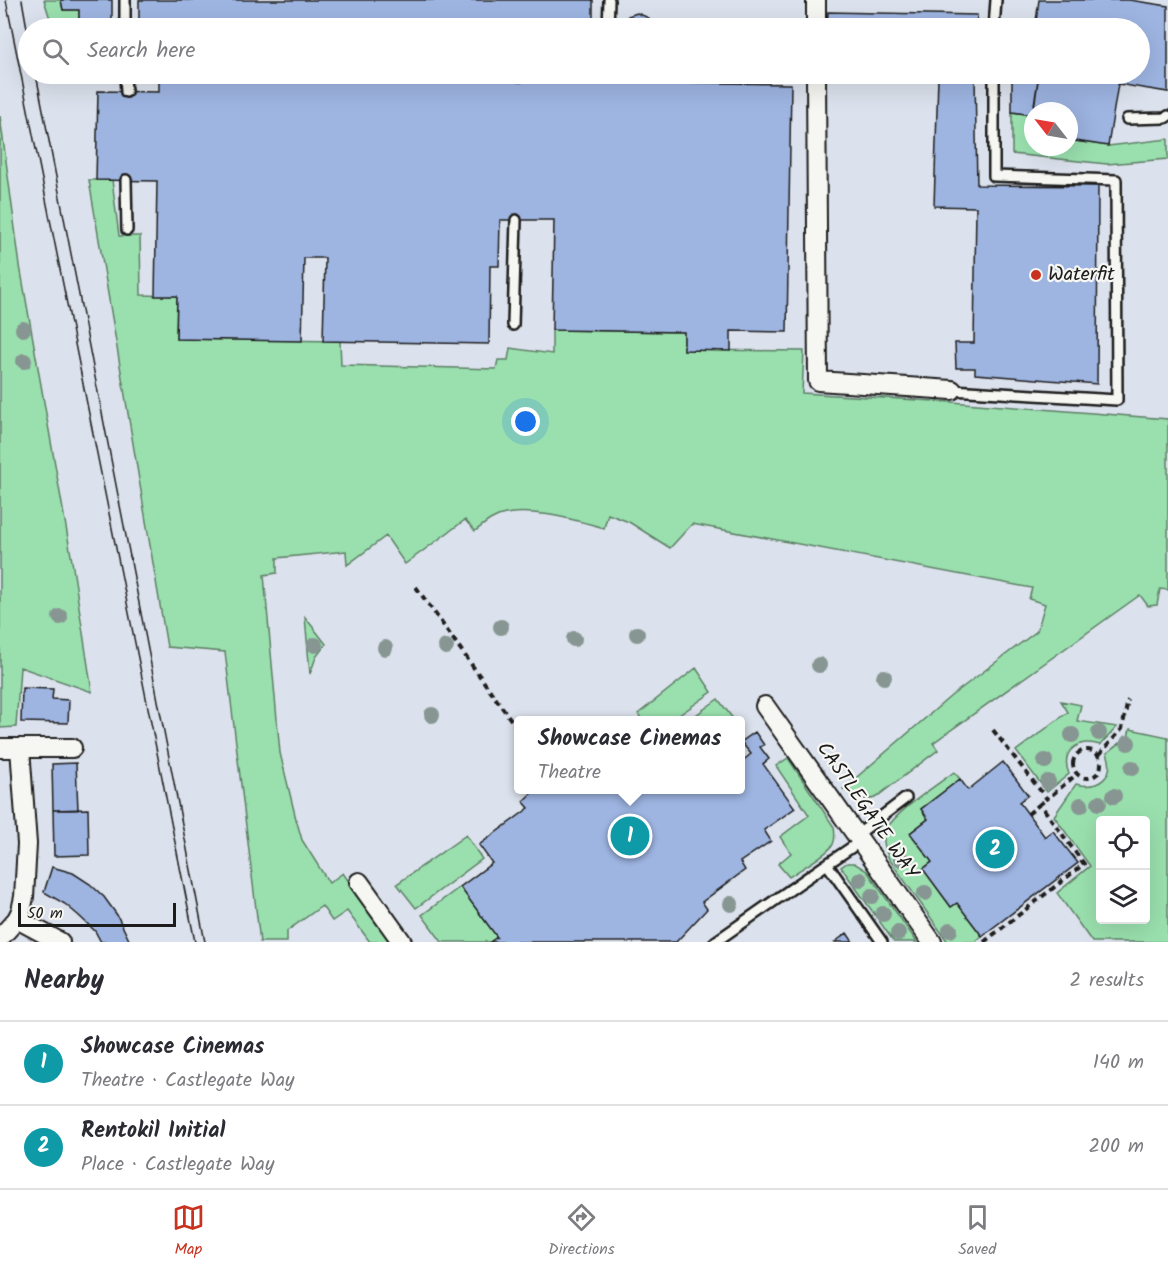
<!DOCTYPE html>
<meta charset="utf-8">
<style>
:root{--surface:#fff;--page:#f2f2f3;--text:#2b2b33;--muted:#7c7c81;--line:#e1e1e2;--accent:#c8321e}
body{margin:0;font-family:Kalam,sans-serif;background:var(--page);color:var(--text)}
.controls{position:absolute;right:18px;bottom:18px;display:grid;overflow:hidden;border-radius:6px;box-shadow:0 6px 24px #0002}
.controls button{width:54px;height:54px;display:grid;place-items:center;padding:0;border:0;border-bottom:2px solid var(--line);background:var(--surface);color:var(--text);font:30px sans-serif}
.compass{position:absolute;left:1024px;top:102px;width:54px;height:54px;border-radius:50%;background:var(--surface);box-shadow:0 6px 24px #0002;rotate:301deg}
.scale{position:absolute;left:18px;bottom:15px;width:158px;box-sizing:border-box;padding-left:6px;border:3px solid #1c1c1c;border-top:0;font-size:16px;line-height:21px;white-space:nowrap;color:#1c1c1c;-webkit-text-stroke:4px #f6f6f2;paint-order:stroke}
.you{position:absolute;left:526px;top:422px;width:21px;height:21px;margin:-15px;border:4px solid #fff;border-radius:50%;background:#1a73e8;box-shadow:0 0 0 9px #1a73e833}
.badge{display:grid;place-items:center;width:39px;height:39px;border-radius:50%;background:var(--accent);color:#fff;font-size:20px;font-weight:700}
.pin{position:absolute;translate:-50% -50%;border:3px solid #fff;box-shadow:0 2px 6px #0006}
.popup{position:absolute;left:514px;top:716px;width:231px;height:78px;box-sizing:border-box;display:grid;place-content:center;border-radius:6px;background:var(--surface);filter:drop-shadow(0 2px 4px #0005);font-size:20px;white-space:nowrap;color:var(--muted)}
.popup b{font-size:22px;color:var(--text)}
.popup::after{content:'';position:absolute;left:50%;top:100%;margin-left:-12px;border:12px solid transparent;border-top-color:var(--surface)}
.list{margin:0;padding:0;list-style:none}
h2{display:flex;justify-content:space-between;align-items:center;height:78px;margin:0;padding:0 24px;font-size:26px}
h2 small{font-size:20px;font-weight:400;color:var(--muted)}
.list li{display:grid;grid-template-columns:39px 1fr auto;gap:18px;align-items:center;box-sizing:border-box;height:84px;padding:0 24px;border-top:2px solid var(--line)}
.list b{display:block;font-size:22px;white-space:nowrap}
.list p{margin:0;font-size:20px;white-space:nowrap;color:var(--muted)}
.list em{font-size:20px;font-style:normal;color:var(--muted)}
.icon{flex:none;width:33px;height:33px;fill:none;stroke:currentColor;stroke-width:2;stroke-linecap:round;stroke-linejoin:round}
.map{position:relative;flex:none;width:1168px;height:942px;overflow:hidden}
.search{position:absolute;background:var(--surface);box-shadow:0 6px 24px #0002;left:18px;right:18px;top:18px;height:66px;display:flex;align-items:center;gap:15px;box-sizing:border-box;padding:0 21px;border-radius:33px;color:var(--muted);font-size:22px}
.sheet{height:246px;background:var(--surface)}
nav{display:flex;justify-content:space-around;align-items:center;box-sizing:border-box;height:84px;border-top:2px solid var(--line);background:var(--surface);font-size:16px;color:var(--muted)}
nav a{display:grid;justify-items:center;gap:3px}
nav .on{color:var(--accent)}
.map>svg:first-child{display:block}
</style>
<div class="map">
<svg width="1168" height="942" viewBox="0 0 1168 942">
<rect width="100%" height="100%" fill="#dce2ed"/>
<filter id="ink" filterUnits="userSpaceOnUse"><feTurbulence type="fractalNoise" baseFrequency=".0167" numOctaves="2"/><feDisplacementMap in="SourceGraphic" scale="12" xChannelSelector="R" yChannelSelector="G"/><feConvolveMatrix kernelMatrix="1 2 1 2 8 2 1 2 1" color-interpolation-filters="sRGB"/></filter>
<g filter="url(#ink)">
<path fill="#9ae0ae" stroke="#5b7e65" stroke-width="1.5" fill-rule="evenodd" d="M44 0H61L63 10H79V28H53Z
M1012 112 1033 115 1030 133 1033 134V147H1069V140L1108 146 1168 139V159L1107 164 1012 154Z
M0 116 20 266 72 561 92 692 20 667 16 727 0 728Z
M89 180H112L119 236H140L141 295 177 296 176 339 340 341 341 365 496 369 498 360H508L510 348 552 354V330L684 332V350L804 351 802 393 951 402 1168 419V590L1160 589 1157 605 1148 606 1140 595 933 743 938 750 875 798C861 802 854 798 843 789L951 696 1037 631 1045 604 1029 599 1032 588 692 524 670 548 629 522 608 514 604 528C575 520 521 504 494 518 487 521 481 527 475 531L465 520 405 564 386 536 347 565 346 551 277 558V573L264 575 280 753 296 819 302 840 329 883 343 873 390 942H370L347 911 332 921 322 906 287 931V942H260L225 652 167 647Z
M305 617 326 644 316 657 310 674Z
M696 668 712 692 672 720H642L638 714Z
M718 699 734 720H689Z
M1061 701 1081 705 1077 721 1117 727 1100 745C1078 738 1060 751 1069 774L1047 792 1016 751 1068 712Z
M1130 729 1168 737V942H1092L1057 893 1090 866 1054 816 1076 784C1099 790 1116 776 1107 753L1128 737ZM1100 820H1146V920H1100Z
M788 758 834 827C835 833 836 840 832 846 825 856 800 869 789 877L778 864 791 853 780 837 809 815 776 766Z
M954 772 960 779 921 809 928 819 910 833 932 862 923 869 951 907 957 903 982 936 975 942H948L889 859C886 852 883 843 884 835 888 816 937 785 954 772Z
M466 835 482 859 416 908 397 884Z
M847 863H854L867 871 917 942H894L841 867Z
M460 887 497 937 490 942H442L422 915Z"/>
<path fill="#9eb5e2" stroke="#1c1c1c" stroke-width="1.5" d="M61 0H112V28H79V10H63Z
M139 0H593V28H160V26H139Z
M1039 0H1129L1168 6V92L1118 84 1108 146 1069 140V111H1033L1039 74H1140V28H1035Z
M828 12 977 15 976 28H827Z
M637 13 649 18 653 28H623L625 20 628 16Z
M159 74H500V76L546 77V74H653V82L791 84 787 332 731 331V351L684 350V332L552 330 554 220H500L499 266H490L489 344 323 341 325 258H304L302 341 176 339 177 296H155L157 181 96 180 98 91 159 92Z
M826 74H975V79L826 76Z
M1012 74H1039L1033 115 1012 112Z
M938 78 975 79 977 185 1098 186 1097 384 975 374V368H956L955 343H974L976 207 934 206Z
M22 688 53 689 52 699 69 700 68 723 21 722Z
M755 732 764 745 760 747 769 759 763 764 795 808 764 830 771 841 740 862 745 870 702 902 707 909 676 942H490L497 937 460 887 492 863 479 845 529 808 523 801 535 790H741V762L751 754 741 742Z
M1003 762 1028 795 1019 802 1045 837 1053 831 1078 863 982 936 957 903 951 907 923 869 932 862 910 833 928 819 921 809 960 779 968 790Z
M76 763 78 810H53L52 764Z
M88 809 89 855 54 856 53 810Z
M52 867 73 873 90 884 104 897 117 915 130 942H101L95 931 78 915 65 904 44 892Z
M847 933 853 942H835Z"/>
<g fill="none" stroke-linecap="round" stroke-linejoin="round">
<defs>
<path id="lane" d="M125 0V28
M608 28 609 0
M994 28 996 0
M125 74 126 92
M520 76V74
M1127 119 1165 118 1168 116
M126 180 127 230
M513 325 516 220
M952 390 1117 400 1116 180 994 176V74
M857 835 906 798
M861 841 827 864 882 942
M715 942 827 864"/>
<path id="street" d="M816 28V0
M816 74 818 381 952 390
M765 706 932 942
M0 748H72
M359 882 402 942
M17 919 60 942
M0 938 17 919 21 911 24 897 27 844 20 748"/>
</defs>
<use href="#lane" stroke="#1c1c1c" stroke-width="14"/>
<use href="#street" stroke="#1c1c1c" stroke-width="22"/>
<path stroke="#1c1c1c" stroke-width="4" stroke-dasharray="6 4.5" stroke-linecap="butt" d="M416 587 519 731
M993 730 1047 799 1077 774
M1073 764a14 14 0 1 1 28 0a14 14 0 1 1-28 0Z
M1099 755 1122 729 1128 700
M1028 814 1040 804
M984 942 1084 864 1040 804 1047 799"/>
<use href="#lane" stroke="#f6f6f2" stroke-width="9"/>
<use href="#street" stroke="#f6f6f2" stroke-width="18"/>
<path stroke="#1c1c1c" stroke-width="1.5" d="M6 0 195 942
M22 0 28 34
M36 74 205 942"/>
</g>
<g fill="#879692">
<circle cx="23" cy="329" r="8"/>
<circle cx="24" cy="361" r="8"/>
<circle cx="60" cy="617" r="8"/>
<circle cx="501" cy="627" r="8"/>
<circle cx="637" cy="634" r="8"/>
<circle cx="574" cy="639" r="8"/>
<circle cx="315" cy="645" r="8"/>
<circle cx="446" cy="647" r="8"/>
<circle cx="385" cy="648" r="8"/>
<circle cx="819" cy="665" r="8"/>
<circle cx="884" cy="677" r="8"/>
<circle cx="432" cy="715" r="8"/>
<circle cx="1099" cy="733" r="8"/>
<circle cx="1072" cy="735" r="8"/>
<circle cx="1128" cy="743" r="8"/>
<circle cx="1045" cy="761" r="8"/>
<circle cx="1132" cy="768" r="8"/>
<circle cx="1048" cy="782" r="8"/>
<circle cx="1114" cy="796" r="8"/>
<circle cx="1099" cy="803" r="8"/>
<circle cx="1081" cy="805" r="8"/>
<circle cx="901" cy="859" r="8"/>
<circle cx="860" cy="880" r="8"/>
<circle cx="925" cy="893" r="8"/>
<circle cx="872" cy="896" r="8"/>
<circle cx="731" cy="904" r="8"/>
<circle cx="883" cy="914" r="8"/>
<circle cx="950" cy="930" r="8"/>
<circle cx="898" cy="933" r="8"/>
</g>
</g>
<circle fill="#c8321e" stroke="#f6f6f2" stroke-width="2" cx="1036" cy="275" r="6"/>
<g text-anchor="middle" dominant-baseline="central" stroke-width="4.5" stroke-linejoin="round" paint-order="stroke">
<g font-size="20" fill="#1c1c1c" stroke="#f6f6f2" text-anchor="start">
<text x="1048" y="275">Waterfit</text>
</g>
<g font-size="20" fill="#1c1c1c" stroke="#f6f6f2">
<text transform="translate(867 811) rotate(55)">CASTLEGATE WAY</text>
</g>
</g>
</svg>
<div class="controls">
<button><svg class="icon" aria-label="locate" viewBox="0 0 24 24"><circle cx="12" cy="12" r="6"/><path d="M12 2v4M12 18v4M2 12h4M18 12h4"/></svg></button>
<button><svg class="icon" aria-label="layers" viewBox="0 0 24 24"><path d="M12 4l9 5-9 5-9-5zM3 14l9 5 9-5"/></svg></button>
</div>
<svg class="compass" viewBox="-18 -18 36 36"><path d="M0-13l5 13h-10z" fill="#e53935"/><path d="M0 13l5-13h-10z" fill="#7c7c81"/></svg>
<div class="scale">50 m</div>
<div class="you"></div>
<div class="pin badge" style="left:630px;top:836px;background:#0f9aa8">1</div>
<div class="popup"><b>Showcase Cinemas</b>Theatre</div>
<div class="pin badge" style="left:995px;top:849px;background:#0f9aa8">2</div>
<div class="search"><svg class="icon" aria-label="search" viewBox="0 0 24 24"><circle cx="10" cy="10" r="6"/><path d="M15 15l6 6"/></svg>Search here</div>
</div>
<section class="sheet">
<h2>Nearby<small>2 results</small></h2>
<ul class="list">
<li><span class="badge" style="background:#0f9aa8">1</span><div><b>Showcase Cinemas</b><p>Theatre · Castlegate Way</p></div><em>140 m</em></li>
<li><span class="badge" style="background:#0f9aa8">2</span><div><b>Rentokil Initial</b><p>Place · Castlegate Way</p></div><em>200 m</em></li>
</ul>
</section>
<nav>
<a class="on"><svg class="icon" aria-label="map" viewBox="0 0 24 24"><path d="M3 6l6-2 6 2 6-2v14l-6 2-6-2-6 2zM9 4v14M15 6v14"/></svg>Map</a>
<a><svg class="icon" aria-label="directions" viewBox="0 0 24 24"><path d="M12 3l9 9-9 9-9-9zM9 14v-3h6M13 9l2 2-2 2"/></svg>Directions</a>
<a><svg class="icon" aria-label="saved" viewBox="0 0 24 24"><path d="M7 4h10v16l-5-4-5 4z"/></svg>Saved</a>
</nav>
